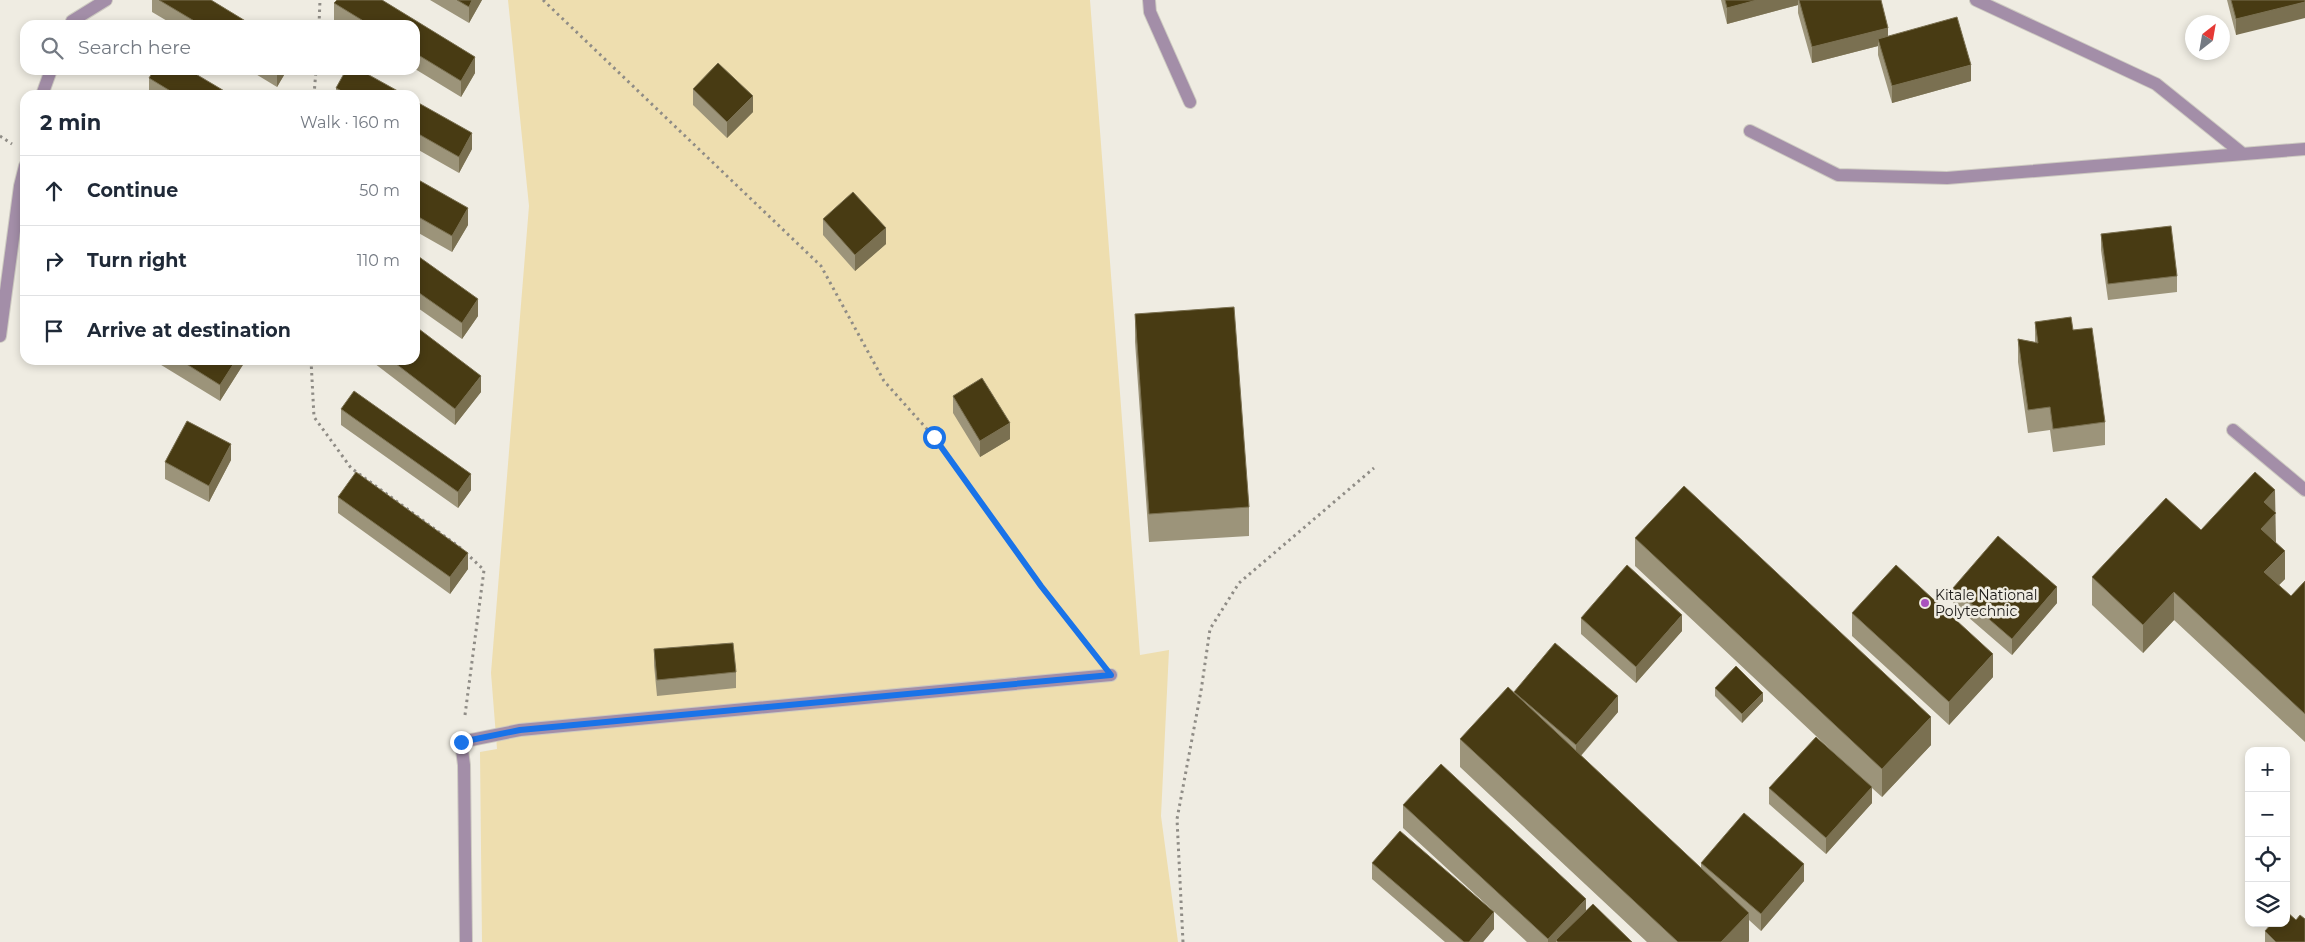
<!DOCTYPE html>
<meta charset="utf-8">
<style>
:root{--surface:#fff;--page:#f6f6f7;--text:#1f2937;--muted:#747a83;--line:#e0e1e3}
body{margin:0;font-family:Montserrat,sans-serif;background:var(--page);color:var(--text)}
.controls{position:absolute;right:15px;bottom:15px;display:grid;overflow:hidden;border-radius:10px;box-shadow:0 2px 8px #0003}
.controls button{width:45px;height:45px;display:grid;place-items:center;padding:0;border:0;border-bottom:1px solid var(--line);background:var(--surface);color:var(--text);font:25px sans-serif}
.compass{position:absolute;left:2185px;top:15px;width:45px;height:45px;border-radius:50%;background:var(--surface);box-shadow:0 2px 8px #0003;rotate:31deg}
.stop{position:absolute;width:15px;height:15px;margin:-11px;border:4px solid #1a73e8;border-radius:50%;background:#fff}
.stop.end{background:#1a73e8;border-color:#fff;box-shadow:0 1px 5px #0008}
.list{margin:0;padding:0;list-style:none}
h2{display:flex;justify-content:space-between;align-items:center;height:65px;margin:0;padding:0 20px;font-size:21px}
h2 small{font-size:16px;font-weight:400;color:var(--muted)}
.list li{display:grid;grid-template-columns:32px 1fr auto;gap:15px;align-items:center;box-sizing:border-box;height:70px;padding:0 20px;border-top:1px solid var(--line)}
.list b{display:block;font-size:19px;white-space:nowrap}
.list em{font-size:16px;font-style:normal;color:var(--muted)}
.icon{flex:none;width:28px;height:28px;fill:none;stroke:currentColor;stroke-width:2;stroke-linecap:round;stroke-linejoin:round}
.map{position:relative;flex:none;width:2305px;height:942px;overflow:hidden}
.search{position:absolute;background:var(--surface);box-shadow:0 2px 8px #0003;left:20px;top:20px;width:400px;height:55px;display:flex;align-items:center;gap:12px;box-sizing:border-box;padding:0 18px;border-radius:15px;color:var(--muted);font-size:19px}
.panel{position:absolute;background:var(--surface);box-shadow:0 2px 8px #0003;left:20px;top:90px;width:400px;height:275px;border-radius:15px}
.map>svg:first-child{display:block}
</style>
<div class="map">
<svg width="2305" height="942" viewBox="0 0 2305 942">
<rect width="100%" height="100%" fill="#efece2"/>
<path fill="#eedeaf" d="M508 0H1090L1140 655 1169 650 1161 816 1178 942H482L480 752 497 749 491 673 529 206Z"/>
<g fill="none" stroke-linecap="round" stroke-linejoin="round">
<defs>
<path id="minor" d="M1149 0 1150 12 1190 102
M1976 0 2156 84 2243 154
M71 25 72 21 106 0
M42 95 51 70
M1750 131 1838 175 1947 178 2305 149
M0 336 20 186 25 166
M2233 430 2305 490
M466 942 464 765 461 742 520 730 1111 675"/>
</defs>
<use href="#minor" stroke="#cdcac1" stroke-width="14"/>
<path stroke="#8f8c86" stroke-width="3" stroke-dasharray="2.5 4" stroke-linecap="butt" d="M543 0 821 266 884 381 934 437 1041 586 1092 651
M319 25 320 0
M314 95 316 70
M0 136 12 144
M311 360 314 417 351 468 462 549
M465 715 484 570 466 553
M1183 942 1177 819 1201 691 1210 629 1239 583 1374 468"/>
<use href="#minor" stroke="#a38ea8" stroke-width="12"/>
</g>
<path fill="#9c947a" d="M152 0H211L252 25H174L152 12Z
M337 0H382L475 57V73L461 97 415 69V25H343L334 20V3Z
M430 0H482L469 23Z
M1721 0H1881L1888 37 1971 81 1892 103 1878 55V46L1812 63 1798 13V5L1727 24Z
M2227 0H2305L2236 35Z
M249 70H287L277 87Z
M149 78 231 95H150L149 94Z
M336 88 405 95H336Z
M693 89 753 112 727 138 693 105Z
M415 101 472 149 459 173 415 148Z
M415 178 468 225 452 252 415 231Z
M823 219 886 244 855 271 823 235Z
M2101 234 2177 276V292L2108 300 2101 250Z
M415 254 478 316 462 339 415 306Z
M1135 314 1249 507V536L1149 542 1135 342Z
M2035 322 2073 330 2105 422V445L2053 452 2050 430 2028 433 2018 362V339L2035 342Z
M153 360H246L220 401Z
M370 360H415L481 392 455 425Z
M953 396 1010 439 980 457 953 413Z
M341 409 471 490 458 508 341 425Z
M231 460 209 502 165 479V462Z
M2275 490V542L2285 579 2279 585 2291 596 2305 581V742L2174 620 2143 653 2092 605V577L2201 530Z
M338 497 468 569 450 594 338 513Z
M1635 538 1931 745 1882 797 1872 788V803L1826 854 1769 804V788L1848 766 1635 566Z
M1953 588 2057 603 2012 655 1953 604Z
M1852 613 1993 677 1949 725 1852 636Z
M1581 618 1682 631 1636 683 1581 634Z
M654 649 736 672V688L657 696 654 665Z
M1715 688 1763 701 1742 723 1715 696Z
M1514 693 1618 712 1581 756 1701 868V863L1804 881 1761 931 1749 920V941L1748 942H1647L1460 767V739Z
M1403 805 1586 910 1632 942H1527L1403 828Z
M1372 863 1494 929 1483 942H1445L1372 879Z
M2296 920 2305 942H2265V931Z"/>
<path fill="#7a7051" d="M472 0H482L469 23V7Z
M1757 0H1798V5L1727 24V8Z
M2305 2V18L2236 35V19Z
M1888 28V44L1878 39V46L1812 63V47Z
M475 57V73L461 97V81Z
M1971 65V81L1892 103V86Z
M277 70H287L277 87Z
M753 96V112L727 138V122Z
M472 133V149L459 173V157Z
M468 208V225L452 252V236Z
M886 228V244L855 271V255Z
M478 299V316L462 339V323Z
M236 360H246L220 401V385Z
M481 376V392L455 425V409Z
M1010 423V439L980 457V441Z
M231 444V460L209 502V486Z
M471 474V490L458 508V492Z
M2275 490 2276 542 2261 557V529L2264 502Z
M2285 551V579L2264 600V572Z
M468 553V569L450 594V577Z
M2057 587V603L2012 655V639Z
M2174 592V620L2143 653V625Z
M1682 615V631L1636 683V667Z
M1993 654V677L1949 725V702Z
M1763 693V701L1742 723V714Z
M1618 696V712L1576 761V745Z
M1931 717V745L1882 797V769Z
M1872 787V803L1826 854V838Z
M1804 864V881L1761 931V914Z
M1586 899V921L1556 940V942H1548V939Z
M1494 912V929L1483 942H1469Z
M1749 913V941L1748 942H1721Z"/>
<path fill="#483b13" stroke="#7a7051" d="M159 0H211L252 25H201Z
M337 0H382L475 57 461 81 415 53V25H370L334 3Z
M457 0H472L469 7Z
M1725 0H1757L1727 8Z
M1799 0H1881L1888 28 1812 47Z
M2231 0H2305V2L2236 19Z
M1957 17 1971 65 1892 86 1878 39Z
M718 63 753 96 727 122 693 89Z
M154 70H189L231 95H177L149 78Z
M346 70H360L405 95H349L336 88Z
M415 101 472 133 459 157 415 132Z
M415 178 468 208 452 236 415 215Z
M853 192 886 228 855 255 823 219Z
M2171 226 2177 276 2108 284 2101 234Z
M415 254 478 299 462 323 415 290Z
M1234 307 1249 507 1149 514 1135 314Z
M2071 317 2073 330 2092 328 2105 422 2053 429 2050 407 2028 410 2018 339 2038 343 2035 322Z
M415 326 481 376 455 409 391 360H415Z
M180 360H236L220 385Z
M982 378 1010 423 980 441 953 396Z
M354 391 471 474 458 492 341 409Z
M187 421 231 444 209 486 165 462Z
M356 472 468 553 450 577 338 497Z
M2255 472 2275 490 2264 502 2276 513 2261 529 2285 551 2264 572 2291 596 2305 581V714L2174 592 2143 625 2092 577 2166 498 2201 530Z
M1684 486 1931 717 1882 769 1635 538Z
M1998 536 2057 587 2012 639 1953 588Z
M1627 565 1682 615 1636 667 1581 618Z
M1896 565 1993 654 1949 702 1852 613Z
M733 643 736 672 657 680 654 649Z
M1555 643 1618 696 1576 745 1514 692Z
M1736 666 1763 693 1742 714 1715 688Z
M1508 687 1749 913 1721 942H1678L1460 739Z
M1816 737 1872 787 1826 838 1769 788Z
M1441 764 1586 899 1548 939 1403 805Z
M1744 813 1804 864 1761 914 1701 863Z
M1400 831 1494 912 1469 942H1464L1372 863Z
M1593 904 1632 942H1558L1556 940Z
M2286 911 2296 920 2300 915 2305 919V942H2276L2265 931 2272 923H2286Z"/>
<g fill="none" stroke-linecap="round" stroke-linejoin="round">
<path stroke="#1a73e8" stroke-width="6" d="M461 742 520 730 1111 675 1041 586 934 437"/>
</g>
<circle fill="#a951bd" stroke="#efece2" stroke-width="2" cx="1925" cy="603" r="5"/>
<g text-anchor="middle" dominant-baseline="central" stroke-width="5" stroke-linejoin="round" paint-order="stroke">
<g font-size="14" fill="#1b1916" stroke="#efece2" text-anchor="start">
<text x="1935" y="595">Kitale National<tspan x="1935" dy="16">Polytechnic</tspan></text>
</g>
</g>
</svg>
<div class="controls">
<button>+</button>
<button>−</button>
<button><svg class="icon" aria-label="locate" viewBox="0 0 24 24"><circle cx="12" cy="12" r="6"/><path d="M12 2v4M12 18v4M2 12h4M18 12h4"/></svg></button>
<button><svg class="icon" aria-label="layers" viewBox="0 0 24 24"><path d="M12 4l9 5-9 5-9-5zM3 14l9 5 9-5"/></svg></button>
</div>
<svg class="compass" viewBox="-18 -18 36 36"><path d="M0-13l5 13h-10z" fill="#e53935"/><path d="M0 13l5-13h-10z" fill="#747a83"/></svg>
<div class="stop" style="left:934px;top:437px"></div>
<div class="stop end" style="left:461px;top:742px"></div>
<div class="search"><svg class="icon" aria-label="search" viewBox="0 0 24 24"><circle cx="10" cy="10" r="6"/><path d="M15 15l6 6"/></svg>Search here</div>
<section class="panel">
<h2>2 min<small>Walk · 160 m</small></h2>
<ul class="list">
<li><svg class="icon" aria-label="ahead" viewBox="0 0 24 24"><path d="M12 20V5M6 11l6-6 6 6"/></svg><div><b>Continue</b></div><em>50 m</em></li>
<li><svg class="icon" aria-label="right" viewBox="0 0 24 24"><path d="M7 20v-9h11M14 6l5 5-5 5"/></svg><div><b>Turn right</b></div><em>110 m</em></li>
<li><svg class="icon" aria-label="arrive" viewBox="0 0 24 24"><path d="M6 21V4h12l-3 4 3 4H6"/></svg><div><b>Arrive at destination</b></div></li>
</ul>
</section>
</div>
